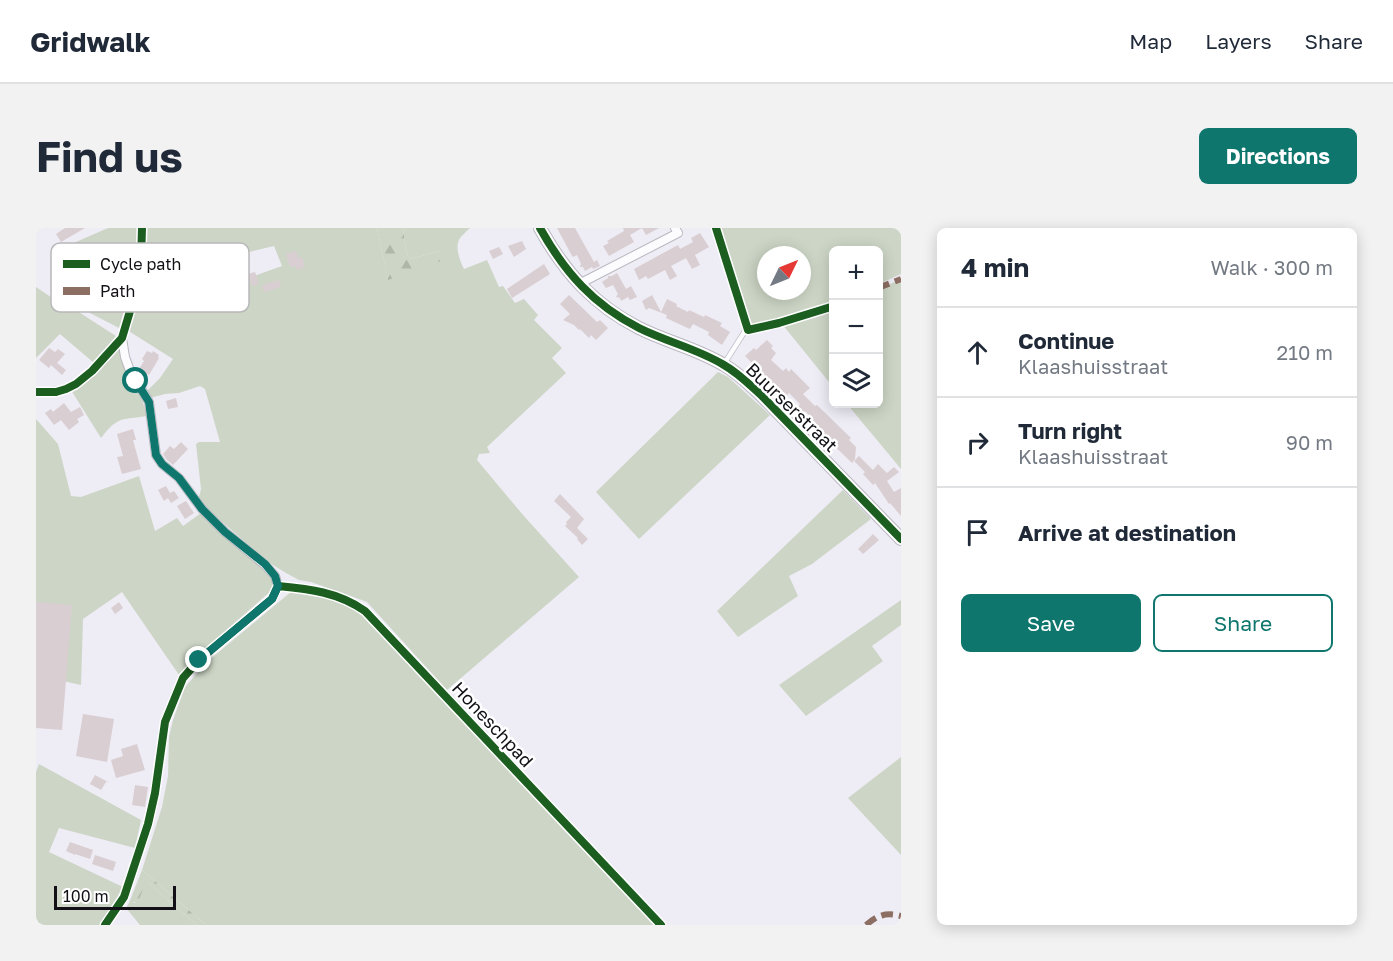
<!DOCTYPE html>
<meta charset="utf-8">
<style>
:root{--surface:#fff;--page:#f2f2f3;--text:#1f2937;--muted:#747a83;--line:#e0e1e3;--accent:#0f766e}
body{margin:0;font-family:"Golos Text",sans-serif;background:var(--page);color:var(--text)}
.controls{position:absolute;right:18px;top:18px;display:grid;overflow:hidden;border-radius:9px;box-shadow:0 3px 15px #0003}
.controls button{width:54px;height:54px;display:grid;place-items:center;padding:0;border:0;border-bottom:2px solid var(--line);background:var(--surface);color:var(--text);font:30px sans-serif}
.compass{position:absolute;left:721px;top:18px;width:54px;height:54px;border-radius:50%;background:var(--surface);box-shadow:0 3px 15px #0003;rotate:47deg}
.scale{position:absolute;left:18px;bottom:15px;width:122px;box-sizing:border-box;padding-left:6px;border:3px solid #121016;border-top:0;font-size:16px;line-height:21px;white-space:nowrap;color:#121016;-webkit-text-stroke:4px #fff;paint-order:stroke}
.stop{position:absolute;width:18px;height:18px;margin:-14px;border:4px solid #0f766e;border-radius:50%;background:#fff}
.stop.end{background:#0f766e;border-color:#fff;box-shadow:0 2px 6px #0008}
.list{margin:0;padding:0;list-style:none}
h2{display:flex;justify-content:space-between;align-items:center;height:78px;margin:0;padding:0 24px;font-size:26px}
h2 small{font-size:20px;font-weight:400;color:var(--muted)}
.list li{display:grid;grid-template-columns:39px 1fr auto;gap:18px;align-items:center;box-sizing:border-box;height:90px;padding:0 24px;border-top:2px solid var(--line)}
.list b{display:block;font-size:22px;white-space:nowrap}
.list p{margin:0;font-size:20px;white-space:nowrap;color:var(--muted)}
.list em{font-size:20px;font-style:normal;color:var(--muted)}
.actions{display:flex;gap:12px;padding:18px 24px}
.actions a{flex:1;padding:14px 0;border:2px solid var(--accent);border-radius:9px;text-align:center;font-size:21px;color:var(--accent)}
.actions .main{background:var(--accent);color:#fff}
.icon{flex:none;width:33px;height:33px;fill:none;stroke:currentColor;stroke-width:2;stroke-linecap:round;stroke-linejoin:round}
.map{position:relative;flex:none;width:865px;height:697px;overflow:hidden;border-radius:9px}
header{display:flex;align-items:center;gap:36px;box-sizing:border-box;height:84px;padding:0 30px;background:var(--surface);border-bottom:2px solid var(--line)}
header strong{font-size:28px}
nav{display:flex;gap:33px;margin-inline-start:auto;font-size:21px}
.intro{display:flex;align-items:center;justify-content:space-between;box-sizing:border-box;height:144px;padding:0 36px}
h1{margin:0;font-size:42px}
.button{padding:15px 27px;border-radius:9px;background:var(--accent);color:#fff;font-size:21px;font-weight:700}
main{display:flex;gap:36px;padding:0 36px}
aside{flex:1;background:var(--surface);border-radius:9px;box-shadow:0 3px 15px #0003}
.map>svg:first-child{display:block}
</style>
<header>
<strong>Gridwalk</strong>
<nav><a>Map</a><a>Layers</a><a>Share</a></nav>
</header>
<div class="intro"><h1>Find us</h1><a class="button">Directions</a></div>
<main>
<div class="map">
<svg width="865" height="697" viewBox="0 0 865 697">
<defs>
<pattern id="forest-firs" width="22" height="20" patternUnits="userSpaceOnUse" patternTransform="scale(1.5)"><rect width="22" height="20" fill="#cdd6c6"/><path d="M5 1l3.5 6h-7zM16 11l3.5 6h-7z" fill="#afb7a9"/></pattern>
</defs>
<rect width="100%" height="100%" fill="#eeecf5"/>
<path fill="#cdd6c6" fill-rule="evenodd" d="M72 0H101L98 49 83 100 52 84 55 57 53 49 40 31 33 17Z
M111 0H341L352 51 405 23 374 31 370 23 367 0H434C431 3 425 8 423 12 419 20 424 33 428 41L451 32 463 59 467 58 479 75 488 71 502 87 498 92 526 120 516 130 530 145 451 219 454 225 443 226 441 232 487 287 543 349 411 462 331 374 312 367 275 354 263 352 250 345 232 334 175 284 169 280 162 273 165 261 160 216 163 214H184L169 161 164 158 143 165 129 166 114 170 110 164 124 150 137 131 91 102C99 72 112 31 111 0ZM238 18 246 38 198 55 176 41 177 30 184 31Z
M682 0H865V46L843 56 842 22H798L797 73 716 98ZM730 27H766V63H730Z
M865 51V241L811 176H842L843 61Z
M0 59 31 80 38 81 80 108 69 124 58 135 24 106 0 130Z
M797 79H798L797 159 746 96Z
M82 117 88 137 104 165 111 188C85 192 82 188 65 210L35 162Z
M682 144 692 149 734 187 603 311 560 264Z
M0 191 22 216 35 268 45 269 103 248 119 303 141 290 147 298 165 285 235 348 237 356 236 362 152 436 143 447 86 364 47 391 45 457 0 447Z
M807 262 835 291 776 336 753 348 762 368 702 409 681 383Z
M256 363H262L287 368 324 384 409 475 620 697H170L106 642 126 579 132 548 133 509 137 492 149 459 172 433Z
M865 372V397L836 418 847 433 770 488 743 457Z
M865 529V627L812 570Z
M3 536 105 592 99 620 23 600 13 624 87 659 65 697H0V544Z
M109 652 161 697H104L90 680 93 675H99Z"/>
<path fill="url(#forest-firs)" d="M341 0H367L370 23 374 31 405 23 407 24 408 32 352 52Z
M106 642 170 697H161L110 653C105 662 106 676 93 675Z"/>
<path fill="#d9ced1" d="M29 0H49L25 14 20 6Z
M521 0H539L558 34 561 32 564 38 557 41 556 39 549 43 547 39H544L545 36 541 27 537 29 535 26Z
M587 0H623L610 7 606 0 594 7 598 14 573 28 567 18 573 15 571 13 588 3Z
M664 5 673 19 659 27 664 37 656 41 650 30 635 38 641 48 634 52 629 42 612 51 610 48 603 52 598 41 642 17 644 21 657 14 655 10Z
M486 13 490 21 478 29 472 18Z
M463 19 467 26 457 31 453 23Z
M260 23 262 30 266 29 269 39 261 42 260 38 254 39 250 26Z
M508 36 514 46 476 70 471 61Z
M219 44 223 56 216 58 212 46Z
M581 45 590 61 595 58 601 69 594 72 592 69 585 73 584 70 580 69 582 66 577 57 570 60 566 54 572 50V48H576Z
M243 52 245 59 228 64 226 57Z
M533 67 561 94 564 92 572 100 560 112 555 107 553 110 544 101 543 102 538 97 527 92 534 86 524 76Z
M616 67 625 84 631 71 641 76 640 78 652 84 653 82 668 89 669 87 686 95 684 98 694 104 686 117 672 107 673 104 657 96 654 101 630 90 631 87 613 80 610 82 606 73Z
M731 112 737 118 735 120 740 125 735 132 747 143 750 140 753 144 755 141 774 160 767 166 779 178 781 177 815 210 813 212 820 219 819 231 816 235 775 195 778 192 769 183 766 186 761 180 764 176 753 165 750 169 709 128 718 120 720 122Z
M13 120 19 124 22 121 29 126 21 135 30 142 26 147 15 137 13 140 3 132Z
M111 123 116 125 117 123 123 127 122 129 123 130 113 147 103 141 108 133 106 131Z
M140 170 142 179 132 181 130 173Z
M28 175 35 184 44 179 48 187 41 191 43 194 33 202 25 192 18 197 9 185 15 181 17 184Z
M97 201 100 212H97L105 241 86 246 81 229 87 228 81 206Z
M145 214 152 221 137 237 131 232 127 226 134 218 138 221Z
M823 228 837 242 842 236 851 245 858 239 863 244 851 253 858 264 865 260V288L854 275 853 276 839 255 837 257 827 246 829 244 818 233Z
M130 258 134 265 138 263 143 270 135 275 132 270 128 273 122 262Z
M524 266 548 291 541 300 552 311 546 317 541 311 542 310 529 298 531 296 530 294 535 289 518 273Z
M150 273 158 285 149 291 141 278Z
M837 306 843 312 827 326 822 321Z
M0 374 36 377 26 502 0 500Z
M83 374 87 380 79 386 75 380Z
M47 486 78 491 71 534 40 528Z
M101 516 109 542 80 550 75 532 87 528 85 521Z
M59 547 72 554H70L65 562 54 556Z
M99 557 112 559 109 579 96 577Z
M34 614 57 622 54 631 39 626V627L30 623Z
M59 627 80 634 77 643 56 636Z"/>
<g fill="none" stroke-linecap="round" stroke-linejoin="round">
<defs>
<path id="service" d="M688 136 709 103 712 102"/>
<path id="minor" d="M543 56 642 5 639 0
M0 164C10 164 20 165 29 161 52 153 70 129 86 110
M69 697 88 669 112 596 119 565 129 494 147 450 163 432 236 371 242 358 239 348 229 337 189 304 166 281 143 250 126 236 120 227 113 174 93 140 89 129 86 110 100 63 105 34 106 0"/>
<path id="secondary" d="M504 0C529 45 558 77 603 100 631 114 662 121 688 137 702 145 713 156 724 166L865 311"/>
</defs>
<use href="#service" stroke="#bab8bf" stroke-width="6"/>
<use href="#minor" stroke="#bab8bf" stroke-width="10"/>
<use href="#secondary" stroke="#bab8bf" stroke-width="14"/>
<use href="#service" stroke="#fcfcfe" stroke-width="4.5"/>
<use href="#minor" stroke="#fcfcfe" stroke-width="8"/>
<use href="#secondary" stroke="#fcfcfe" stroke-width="12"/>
<path stroke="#8d6e63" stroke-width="6" stroke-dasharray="12 6" stroke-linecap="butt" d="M842 60 865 51
M830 697C842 687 850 684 865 688"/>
<defs>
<path id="cycleway" d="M504 0C529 45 558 77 603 100 631 114 662 121 688 137 702 145 713 156 724 166L865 311
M680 0 712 102 743 95 798 78
M0 164H20L30 161 40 156 56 143 86 110 100 63 105 34 106 0
M69 697 88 669 112 596 119 565 129 494 147 450 163 432 236 371 242 358C273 361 302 364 329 383L625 697"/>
</defs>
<use href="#cycleway" stroke="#fff" stroke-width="11"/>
<use href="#cycleway" stroke="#1b5e20" stroke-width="8"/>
</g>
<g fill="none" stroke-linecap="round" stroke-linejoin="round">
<path stroke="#0f766e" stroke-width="8" d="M100 153 113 174 120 227 126 236 143 250 166 281 189 304 229 336 239 348 242 358 236 371 163 432"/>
</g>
<g text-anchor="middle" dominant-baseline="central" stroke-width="5" stroke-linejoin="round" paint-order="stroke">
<g font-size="18" fill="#121016" stroke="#fff">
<text transform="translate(756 179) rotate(44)">Buurserstraat</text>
<text transform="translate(457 496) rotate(47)">Honeschpad</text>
</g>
</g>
<rect x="15" y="15" width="198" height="69" rx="9" fill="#fff" stroke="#b8b7b9" stroke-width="1.5"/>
<rect x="27" y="32" width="27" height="8" fill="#1b5e20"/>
<rect x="27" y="59" width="27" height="8" fill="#8d6e63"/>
<g font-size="16" fill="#121016">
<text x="64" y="42">Cycle path</text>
<text x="64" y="69">Path</text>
</g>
</svg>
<div class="controls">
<button>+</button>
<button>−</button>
<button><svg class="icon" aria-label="layers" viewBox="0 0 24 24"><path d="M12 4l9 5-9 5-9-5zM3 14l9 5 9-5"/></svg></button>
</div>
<svg class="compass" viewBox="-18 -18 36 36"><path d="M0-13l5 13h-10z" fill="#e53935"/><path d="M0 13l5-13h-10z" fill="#747a83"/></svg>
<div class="scale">100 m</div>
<div class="stop" style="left:100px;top:153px"></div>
<div class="stop end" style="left:163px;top:432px"></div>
</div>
<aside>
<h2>4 min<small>Walk · 300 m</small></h2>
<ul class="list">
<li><svg class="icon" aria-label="ahead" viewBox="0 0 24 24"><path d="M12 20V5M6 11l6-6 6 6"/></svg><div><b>Continue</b><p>Klaashuisstraat</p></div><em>210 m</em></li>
<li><svg class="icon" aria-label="right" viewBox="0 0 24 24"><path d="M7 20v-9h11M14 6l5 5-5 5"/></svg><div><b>Turn right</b><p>Klaashuisstraat</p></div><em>90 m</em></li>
<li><svg class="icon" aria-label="arrive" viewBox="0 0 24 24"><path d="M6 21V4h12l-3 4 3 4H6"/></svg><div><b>Arrive at destination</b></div></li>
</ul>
<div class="actions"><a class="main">Save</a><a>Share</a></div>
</aside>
</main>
